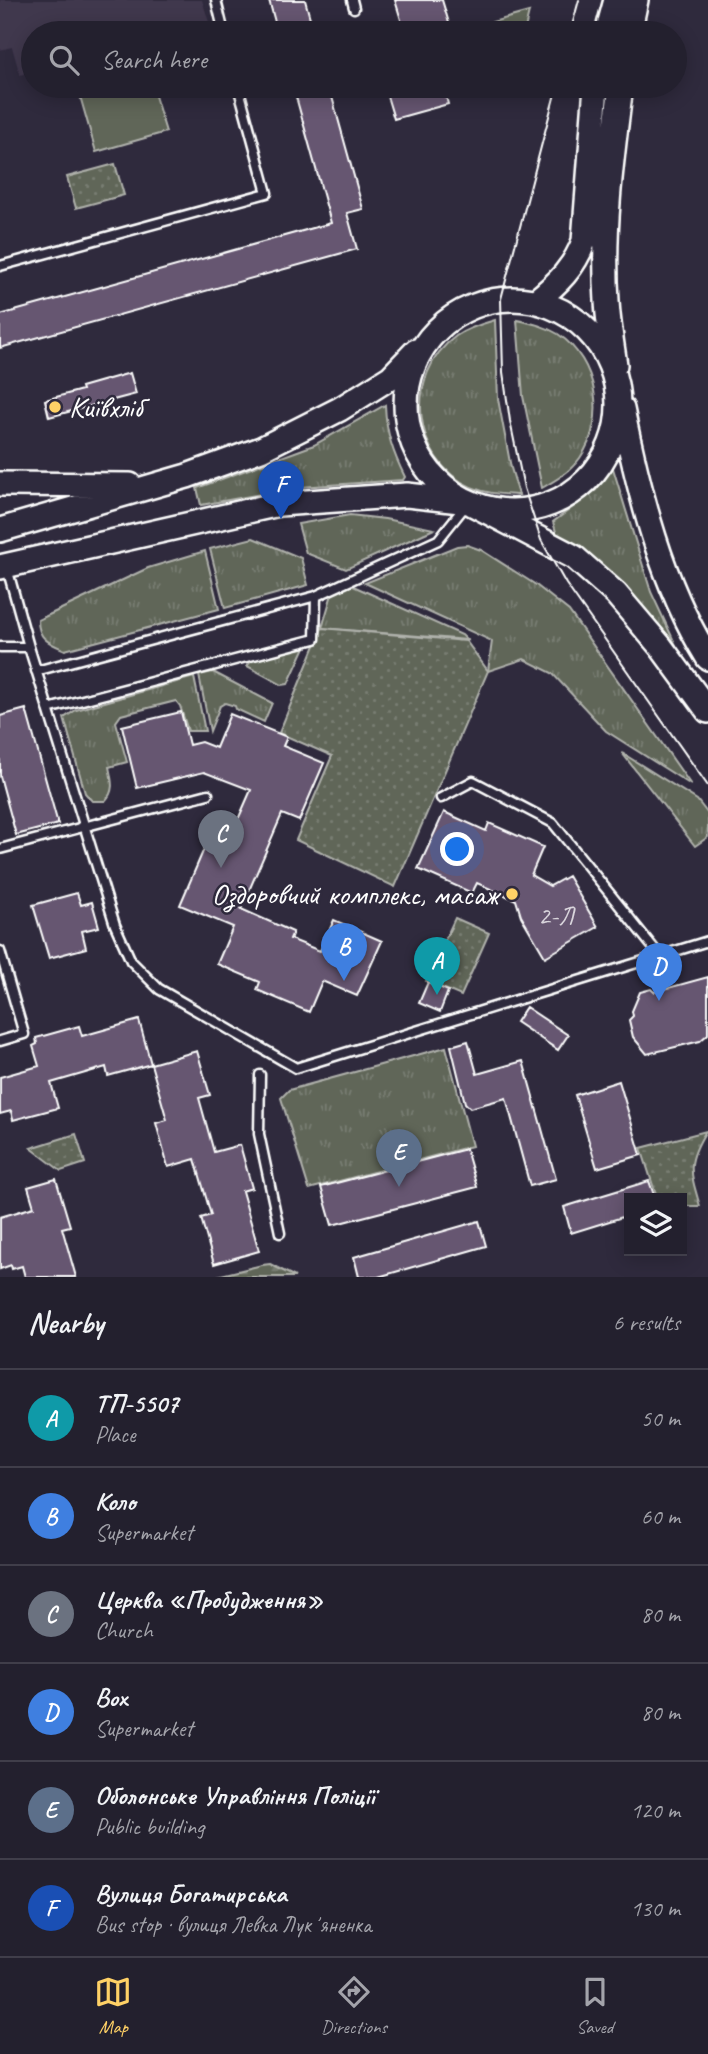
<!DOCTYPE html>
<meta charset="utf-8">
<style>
:root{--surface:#23202e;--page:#2b2836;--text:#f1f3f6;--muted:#a3a3aa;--line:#403e4a;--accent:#ffd166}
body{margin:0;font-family:Caveat,sans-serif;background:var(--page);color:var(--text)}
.controls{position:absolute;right:21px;bottom:21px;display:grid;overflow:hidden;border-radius:0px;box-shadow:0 4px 18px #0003}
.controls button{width:63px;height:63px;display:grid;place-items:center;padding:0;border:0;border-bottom:2px solid var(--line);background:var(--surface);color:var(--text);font:35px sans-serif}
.you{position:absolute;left:458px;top:850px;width:24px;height:24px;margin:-18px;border:5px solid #fff;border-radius:50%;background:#1a73e8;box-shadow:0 0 0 10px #1a73e833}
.badge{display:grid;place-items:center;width:46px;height:46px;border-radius:50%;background:var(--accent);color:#fff;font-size:23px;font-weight:700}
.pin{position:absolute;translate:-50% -58px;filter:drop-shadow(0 2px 4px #0008)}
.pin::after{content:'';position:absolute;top:37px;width:24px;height:21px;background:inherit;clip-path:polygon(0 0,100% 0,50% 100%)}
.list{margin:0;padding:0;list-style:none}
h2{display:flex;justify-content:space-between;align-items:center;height:91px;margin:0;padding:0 28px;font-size:30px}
h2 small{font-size:23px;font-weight:400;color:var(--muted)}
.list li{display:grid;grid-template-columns:46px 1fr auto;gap:21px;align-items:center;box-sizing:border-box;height:98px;padding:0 28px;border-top:2px solid var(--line)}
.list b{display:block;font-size:26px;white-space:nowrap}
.list p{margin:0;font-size:23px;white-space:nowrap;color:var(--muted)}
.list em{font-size:23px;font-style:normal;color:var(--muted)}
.icon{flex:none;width:38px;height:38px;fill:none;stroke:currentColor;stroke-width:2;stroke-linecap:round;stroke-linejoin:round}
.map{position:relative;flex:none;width:708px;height:1277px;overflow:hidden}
.search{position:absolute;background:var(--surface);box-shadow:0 4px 18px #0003;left:21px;right:21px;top:21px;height:77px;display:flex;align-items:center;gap:18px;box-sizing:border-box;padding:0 24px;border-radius:38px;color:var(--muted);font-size:26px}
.sheet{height:679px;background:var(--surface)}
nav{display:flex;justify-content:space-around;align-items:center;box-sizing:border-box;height:98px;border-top:2px solid var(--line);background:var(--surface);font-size:19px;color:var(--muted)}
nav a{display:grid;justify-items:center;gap:4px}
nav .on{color:var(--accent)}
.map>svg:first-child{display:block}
</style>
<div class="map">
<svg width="708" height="1277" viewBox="0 0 708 1277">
<defs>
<pattern id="grass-tufts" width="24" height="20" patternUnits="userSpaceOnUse" patternTransform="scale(1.75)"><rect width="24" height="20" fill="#606659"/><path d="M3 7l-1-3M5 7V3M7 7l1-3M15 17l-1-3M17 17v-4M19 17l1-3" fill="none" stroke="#787d72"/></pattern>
<pattern id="forest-firs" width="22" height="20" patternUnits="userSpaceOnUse" patternTransform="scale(1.75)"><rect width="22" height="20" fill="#606659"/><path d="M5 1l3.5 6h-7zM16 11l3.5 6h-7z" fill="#787d72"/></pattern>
<pattern id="park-dots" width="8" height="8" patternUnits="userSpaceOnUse" patternTransform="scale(1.75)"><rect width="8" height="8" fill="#606659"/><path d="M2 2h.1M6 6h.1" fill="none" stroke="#787d72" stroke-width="1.8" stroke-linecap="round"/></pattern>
</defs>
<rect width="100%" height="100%" fill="#2f2a3d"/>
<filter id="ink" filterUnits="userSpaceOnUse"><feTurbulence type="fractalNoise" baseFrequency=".0143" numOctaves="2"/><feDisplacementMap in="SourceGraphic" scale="14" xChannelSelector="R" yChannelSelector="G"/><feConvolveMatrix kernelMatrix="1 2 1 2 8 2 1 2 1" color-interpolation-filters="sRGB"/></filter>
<g filter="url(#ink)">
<path fill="#40374d" d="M0 0H202L209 22 167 33H33V71L20 75 12 47 0 50Z"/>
<path fill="url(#grass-tufts)" stroke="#b0b2ac" stroke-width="2" d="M529 12 524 33H487L485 24Z
M495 320 498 399 511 468 519 495C502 494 487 494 471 487 412 460 403 375 456 336 468 328 481 324 495 320Z
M517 320C532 323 545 326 558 334 598 361 607 419 580 458 570 472 556 480 542 488L523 396Z
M385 405C386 433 393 453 405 477L403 480 300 487 201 505 197 488 314 445Z
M612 465 651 592 688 671 634 597 592 559 557 535 553 522 596 490Z
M350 515 385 519 434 529 346 569 306 553 298 524Z
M253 538 301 558 308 585 225 608 210 549Z
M467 545 481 550 536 585 569 611 691 785 606 731 552 673 524 659 488 671 492 641 365 583 457 546Z
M205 551 219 609 65 650C49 643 38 639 38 620L148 568Z
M351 585 462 635 467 640 322 628 332 594Z
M305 647 288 684 282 685 247 666 252 660Z
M213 672 272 703 264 722 236 709 235 706 225 703 220 706 210 731 199 675Z
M194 677 205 731H188L180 706 176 701 121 715 116 722 127 762 109 767C112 781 115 791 105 801H92L85 793 64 718 76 710Z
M622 753 697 800 708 814V837L695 846Z
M446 1047 472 1146 309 1189 281 1098 289 1090Z"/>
<path fill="url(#forest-firs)" stroke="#b0b2ac" stroke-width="2" d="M270 1264 295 1277H213L262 1265Z"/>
<path fill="url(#park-dots)" stroke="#b0b2ac" stroke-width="2" d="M115 164 124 195 76 208 67 177Z
M322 628 466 641 488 671 395 887 296 840 332 756 279 733Z
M455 918 489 933 461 996 426 981Z
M706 1131C686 1163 690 1172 700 1206H682V1198H657L641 1148Z
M76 1134 85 1163 61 1171 31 1148Z"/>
<path fill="#606659" stroke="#b0b2ac" stroke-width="2" d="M113 86H152L166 132 96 152 80 96Z"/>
<path fill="#665671" stroke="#fff" stroke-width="2" d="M269 0H305L314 33H278Z
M395 0H442L452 33H405Z
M293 86H329L363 209 347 213 357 249 0 348V315L331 223Z
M384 86H443L448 104 394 119Z
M130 373 136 394 49 417 45 400 82 390 81 387Z
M26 709 58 824 16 835 0 776V716Z
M181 712 189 745 201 742 216 748 230 714 287 737 283 746 324 763 299 821 282 814 241 909 293 932 290 939 320 951 334 920 382 941 357 996 322 981 309 1012 257 990 260 982 217 964 233 927 180 905 219 814 237 822 251 790 204 772 137 788 122 726Z
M444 812 486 831 489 823 543 847 531 875 550 886 568 876 598 927 545 957 521 916 516 900 477 883 472 893 418 869Z
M77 893 81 905 92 902 99 927 82 931 86 948 49 958 33 905Z
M708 977V1034L700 1041 647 1054 633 1037 629 1020 633 1016 632 1011 640 992 651 989 654 992Z
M428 982 448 991 440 1012 419 1003Z
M526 1007 568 1035 558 1050 516 1022Z
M139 1020 151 1064 108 1076 106 1067 51 1083 58 1108 13 1120 11 1111 0 1114V1077L39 1066 33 1046 37 1044 36 1038 79 1026 82 1036Z
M468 1041 477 1074 523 1061 556 1179 530 1186 506 1098 470 1108 465 1103 451 1046Z
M197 1051 210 1095 199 1098 214 1152 240 1145 252 1188 242 1191 259 1251 214 1264 201 1218 211 1215 195 1159 168 1167 156 1123 167 1120 151 1064Z
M619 1081 641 1155 597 1168 575 1095Z
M466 1149 477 1187 332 1225 321 1187Z
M56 1179 70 1226 62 1228 76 1277H25L22 1266 12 1269 11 1265 0 1269V1217L34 1207 28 1187Z
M649 1181 655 1198H629V1215L571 1233 564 1207Z
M479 1221 486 1246 378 1277H359L354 1257Z"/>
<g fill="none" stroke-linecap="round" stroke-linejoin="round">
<defs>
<path id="lane" d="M216 0 224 33
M352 0 354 8
M0 266 267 193 238 86
M7 568 29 647 115 925 131 961 159 989 296 1068 708 941
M0 647H29
M36 671 316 596 438 540 466 505
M48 709 315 639 316 596
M441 798 473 781 553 823 660 956
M0 849 208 794
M0 951 24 1034 0 1041
M260 1075 259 1134 280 1233"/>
<path id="secondary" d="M607 33 616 0
M629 33 636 0
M406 405a106 106 0 1 1 212 0a106 106 0 1 1-212 0Z
M536 301C558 283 574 268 584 241L596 86
M615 365C612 344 608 322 607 301 602 229 612 156 621 86
M622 409C640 496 661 582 708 658
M0 484 130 485
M0 530 187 476 261 449 340 409 391 377 416 351
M0 567 279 504 407 495 469 502 574 557 616 594 661 647 708 711"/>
</defs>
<use href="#lane" stroke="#fff" stroke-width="13"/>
<use href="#secondary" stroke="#fff" stroke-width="28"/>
<use href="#lane" stroke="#2f2a3d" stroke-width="8"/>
<use href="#secondary" stroke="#2f2a3d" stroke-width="23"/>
<path stroke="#fff" stroke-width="2" d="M570 33 579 0
M557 86 501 299 503 372 510 421 524 488 541 540 566 584 708 786"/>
</g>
</g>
<g fill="#ffd166" stroke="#2f2a3d" stroke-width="2.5">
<circle cx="55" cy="407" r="7"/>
<circle cx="512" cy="894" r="7"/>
</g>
<g text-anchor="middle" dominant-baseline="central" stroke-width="5" stroke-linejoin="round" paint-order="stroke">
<g font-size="26" fill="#d9d5dc">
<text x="556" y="915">2-Л</text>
</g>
<g font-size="30" fill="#fff" stroke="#2f2a3d" text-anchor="start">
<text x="69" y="407">Київхліб</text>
<text x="498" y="894" text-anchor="end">Оздоровчий комплекс, масаж</text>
</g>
</g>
</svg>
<div class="controls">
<button><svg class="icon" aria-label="layers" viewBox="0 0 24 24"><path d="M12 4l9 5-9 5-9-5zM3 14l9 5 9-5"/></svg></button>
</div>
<div class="you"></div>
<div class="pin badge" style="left:437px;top:995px;background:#0f9aa8">A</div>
<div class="pin badge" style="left:344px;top:981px;background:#3f7fe0">B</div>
<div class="pin badge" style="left:221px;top:868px;background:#6b7280">C</div>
<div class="pin badge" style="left:659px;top:1001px;background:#3f7fe0">D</div>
<div class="pin badge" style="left:399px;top:1187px;background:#5c6f8a">E</div>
<div class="pin badge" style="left:281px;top:519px;background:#1a4fb4">F</div>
<div class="search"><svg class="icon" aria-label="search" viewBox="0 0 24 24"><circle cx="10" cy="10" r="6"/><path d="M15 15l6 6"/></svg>Search here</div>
</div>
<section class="sheet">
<h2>Nearby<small>6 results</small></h2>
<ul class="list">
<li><span class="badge" style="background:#0f9aa8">A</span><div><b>ТП-5507</b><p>Place</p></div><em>50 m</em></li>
<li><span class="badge" style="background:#3f7fe0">B</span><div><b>Коло</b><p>Supermarket</p></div><em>60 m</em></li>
<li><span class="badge" style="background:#6b7280">C</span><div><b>Церква «Пробудження»</b><p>Church</p></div><em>80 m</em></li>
<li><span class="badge" style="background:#3f7fe0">D</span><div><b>Box</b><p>Supermarket</p></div><em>80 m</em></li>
<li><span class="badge" style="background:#5c6f8a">E</span><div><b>Оболонське Управління Поліції</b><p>Public building</p></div><em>120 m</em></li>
<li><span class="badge" style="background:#1a4fb4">F</span><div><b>Вулиця Богатирська</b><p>Bus stop · вулиця Левка Лукʼяненка</p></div><em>130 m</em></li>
</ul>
</section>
<nav>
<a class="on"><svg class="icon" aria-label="map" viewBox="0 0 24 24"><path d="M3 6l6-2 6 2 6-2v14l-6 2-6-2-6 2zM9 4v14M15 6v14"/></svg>Map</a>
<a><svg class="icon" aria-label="directions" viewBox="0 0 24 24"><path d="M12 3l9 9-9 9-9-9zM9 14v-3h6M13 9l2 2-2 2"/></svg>Directions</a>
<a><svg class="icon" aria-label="saved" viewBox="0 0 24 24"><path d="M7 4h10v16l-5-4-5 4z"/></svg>Saved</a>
</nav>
